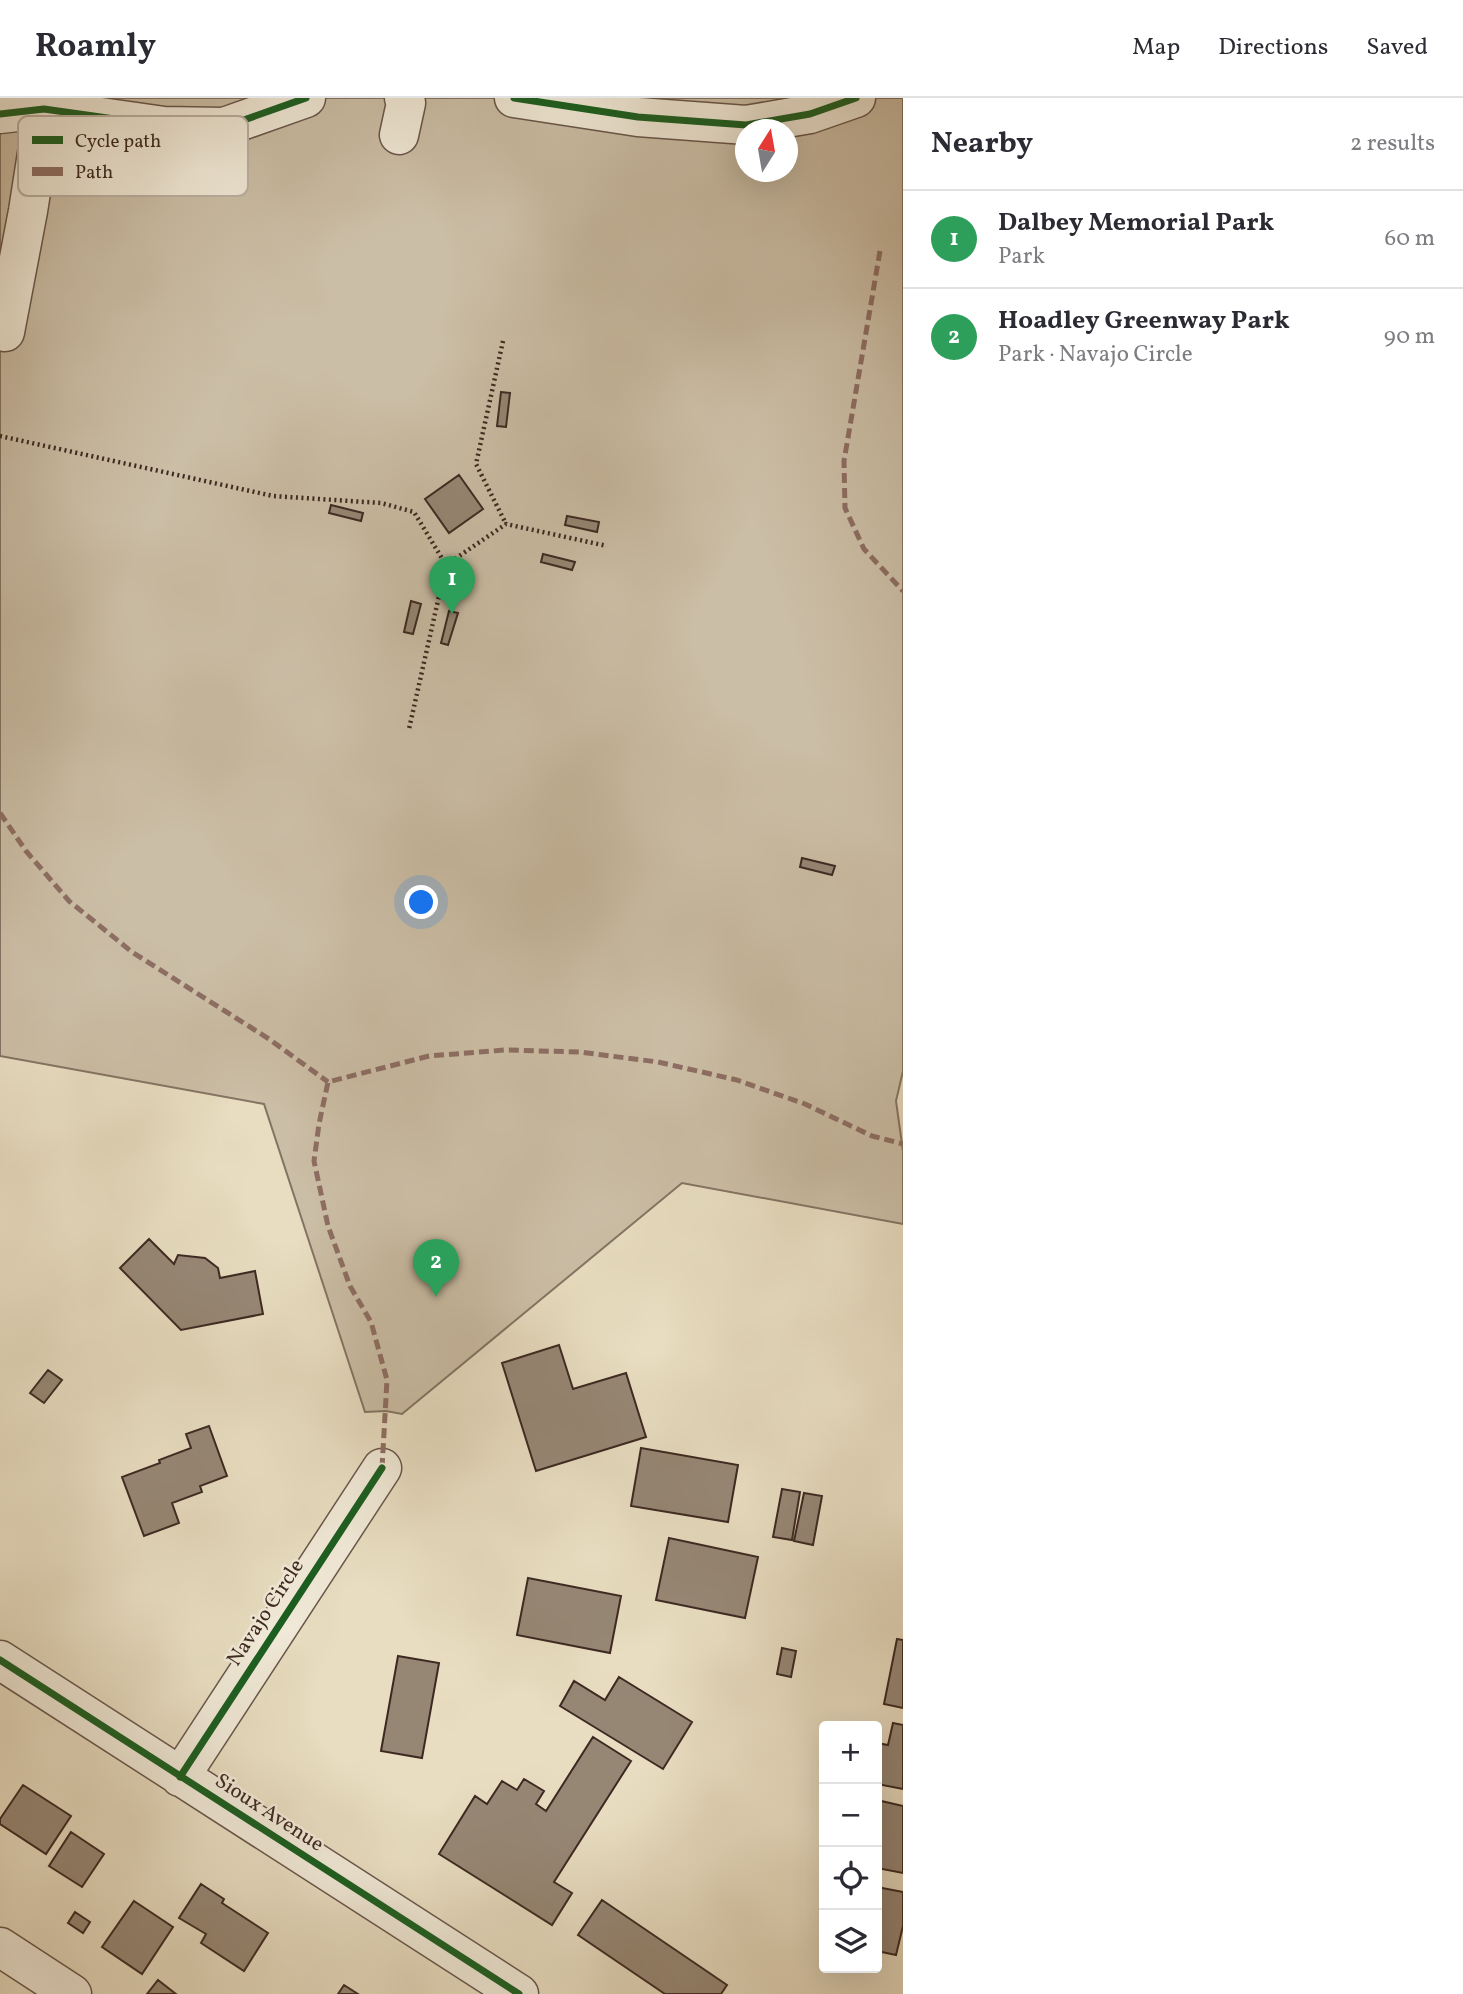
<!DOCTYPE html>
<meta charset="utf-8">
<style>
:root{--surface:#fff;--page:#f2f2f3;--text:#2b2b33;--muted:#7c7c81;--line:#e1e1e2;--accent:#8f2418}
body{margin:0;font-family:Vollkorn,serif;background:var(--page);color:var(--text)}
.controls{position:absolute;right:21px;bottom:21px;display:grid;overflow:hidden;border-radius:7px;box-shadow:0 7px 28px #0002}
.controls button{width:63px;height:63px;display:grid;place-items:center;padding:0;border:0;border-bottom:2px solid var(--line);background:var(--surface);color:var(--text);font:35px sans-serif}
.compass{position:absolute;left:735px;top:21px;width:63px;height:63px;border-radius:50%;background:var(--surface);box-shadow:0 7px 28px #0002;rotate:11deg}
.you{position:absolute;left:422px;top:805px;width:24px;height:24px;margin:-18px;border:5px solid #fff;border-radius:50%;background:#1a73e8;box-shadow:0 0 0 10px #1a73e833}
.badge{display:grid;place-items:center;width:46px;height:46px;border-radius:50%;background:var(--accent);color:#fff;font-size:23px;font-weight:700}
.pin{position:absolute;translate:-50% -58px;filter:drop-shadow(0 2px 4px #0008)}
.pin::after{content:'';position:absolute;top:37px;width:24px;height:21px;background:inherit;clip-path:polygon(0 0,100% 0,50% 100%)}
.list{margin:0;padding:0;list-style:none}
h2{display:flex;justify-content:space-between;align-items:center;height:91px;margin:0;padding:0 28px;font-size:30px}
h2 small{font-size:23px;font-weight:400;color:var(--muted)}
.list li{display:grid;grid-template-columns:46px 1fr auto;gap:21px;align-items:center;box-sizing:border-box;height:98px;padding:0 28px;border-top:2px solid var(--line)}
.list b{display:block;font-size:26px;white-space:nowrap}
.list p{margin:0;font-size:23px;white-space:nowrap;color:var(--muted)}
.list em{font-size:23px;font-style:normal;color:var(--muted)}
.icon{flex:none;width:38px;height:38px;fill:none;stroke:currentColor;stroke-width:2;stroke-linecap:round;stroke-linejoin:round}
.map{position:relative;flex:none;width:903px;height:1896px;overflow:hidden}
header{display:flex;align-items:center;gap:42px;box-sizing:border-box;height:98px;padding:0 35px;background:var(--surface);border-bottom:2px solid var(--line)}
header strong{font-size:33px}
nav{display:flex;gap:38px;margin-inline-start:auto;font-size:24px}
main{display:flex}
aside{flex:1;background:var(--surface)}
.map>svg:first-child{display:block}
</style>
<header>
<strong>Roamly</strong>
<nav><a>Map</a><a>Directions</a><a>Saved</a></nav>
</header>
<main>
<div class="map">
<svg width="903" height="1896" viewBox="0 0 903 1896">
<rect width="100%" height="100%" fill="#e8ddc1"/>
<filter id="stains"><feTurbulence type="fractalNoise" baseFrequency=".00286" numOctaves="4"/><feColorMatrix values="0 0 0 0 .2 0 0 0 0 .09 0 0 0 0 .02 0 0 0 .5 -.17"/></filter>
<radialGradient id="worn" r=".72"><stop offset=".6" stop-color="#630" stop-opacity="0"/><stop offset="1" stop-color="#630" stop-opacity=".3"/></radialGradient>
<path fill="#cbbea6" stroke="#847464" stroke-width="2" fill-rule="evenodd" d="M0 0H903V973L896 1003 903 1053V1126L682 1085 402 1316 386 1313 365 1314 264 1006 0 958ZM746 32H788V74H746Z"/>
<path fill="#968775" stroke="#3d2922" stroke-width="2" d="M501 294 510 295 506 329 497 328Z
M459 377 483 411 449 435 425 401Z
M331 407 363 415 361 423 329 415Z
M567 418 599 424 597 434 565 427Z
M543 456 575 464 572 472 541 464Z
M411 503 421 506 413 536 404 534Z
M449 513 458 515 448 547 441 545Z
M802 760 835 768 832 777 800 769Z
M149 1141 174 1166 178 1157 205 1160 218 1170 220 1180 255 1173 263 1216 181 1232 120 1170Z
M559 1247 573 1291 626 1275 646 1339 536 1373 502 1265Z
M48 1272 62 1282 44 1305 30 1295Z
M209 1328 227 1378 200 1388 202 1394 172 1405 179 1425 144 1438 122 1379 160 1365 159 1362 191 1350 186 1336Z
M641 1350 738 1367 728 1424 631 1408Z
M782 1391 800 1394 792 1442 773 1439Z
M804 1395 822 1398 813 1447 794 1443Z
M669 1440 758 1459 745 1520 656 1502Z
M528 1480 621 1498 610 1555 517 1537Z
M897 1541 903 1542V1610L884 1606Z
M782 1550 796 1553 791 1579 777 1576Z
M398 1558 439 1565 422 1660 381 1653Z
M619 1579 692 1624 663 1671 560 1608 574 1583 605 1602Z
M893 1625 903 1627V1691L877 1686V1645L888 1647Z
M593 1639 631 1663 554 1784 572 1795 552 1827 439 1756 475 1698 487 1706 502 1683 517 1692 524 1681 544 1693 536 1706 546 1713Z
M23 1687 71 1718 46 1756 0 1726V1721Z
M877 1702 903 1708V1775L877 1770Z
M71 1734 104 1756 82 1789 49 1768Z
M201 1786 224 1801 222 1805 268 1835 244 1873 201 1845 206 1836 179 1820Z
M877 1789 903 1794V1828L896 1857 877 1853Z
M602 1802 727 1887 721 1896H665L578 1837Z
M134 1803 173 1829 142 1876 102 1849Z
M75 1814 90 1824 83 1835 68 1825Z
M158 1882 176 1896H147Z
M344 1887 358 1896H338Z"/>
<g fill="none" stroke-linecap="round" stroke-linejoin="round">
<defs>
<path id="minor" d="M514 0 638 19 746 27 810 16 856 0
M0 16 44 11 164 28 224 29 306 0
M399 37 406 5 404 0
M5 234 28 113 44 11
M0 1562 519 1896
M180 1679 382 1370
M0 1849 72 1896"/>
</defs>
<use href="#minor" stroke="#68564a" stroke-width="41"/>
<path stroke="#3d2922" stroke-width="4.5" stroke-dasharray="2 3.5" stroke-linecap="butt" d="M503 243 476 366 506 426
M0 338 273 398 381 405 414 414 446 467 409 631
M446 467 506 426 607 448"/>
<use href="#minor" stroke="#f0e9d7" stroke-width="38"/>
<path stroke="#8d6e63" stroke-width="5" stroke-dasharray="10 5" stroke-linecap="butt" d="M880 153 844 363 845 410 864 451 903 493
M0 715 26 753 69 803 132 854 269 941 328 984
M382 1370 387 1282 371 1224 350 1188 328 1128 314 1063 319 1026 328 984 429 958 505 952 579 954 658 964 737 982 805 1006 872 1038 903 1046"/>
<defs>
<path id="cycleway" d="M514 0 638 19 746 27 810 16 856 0
M0 16 44 11 164 28 224 29 306 0
M0 1562 519 1896
M180 1679 382 1370"/>
</defs>
<use href="#cycleway" stroke="#f0e9d7" stroke-width="11"/>
<use href="#cycleway" stroke="#1b5e20" stroke-width="7"/>
</g>
<g text-anchor="middle" dominant-baseline="central" stroke-width="5" stroke-linejoin="round" paint-order="stroke">
<g font-size="21" fill="#3d2922" stroke="#f0e9d7">
<text transform="translate(266 1515) rotate(-57)">Navajo Circle</text>
<text transform="translate(269 1715) rotate(33)">Sioux Avenue</text>
</g>
</g>
<rect x="18" y="18" width="230" height="80" rx="10" fill="#f0e9d7" stroke="#baafa1" stroke-width="2"/>
<rect x="32" y="38" width="31" height="8" fill="#1b5e20"/>
<rect x="32" y="69" width="31" height="9" fill="#8d6e63"/>
<g font-size="19" fill="#3d2922">
<text x="75" y="49">Cycle path</text>
<text x="75" y="80">Path</text>
</g>
<rect width="100%" height="100%" filter="url(#stains)"/>
<rect width="100%" height="100%" fill="url(#worn)"/>
</svg>
<div class="controls">
<button>+</button>
<button>−</button>
<button><svg class="icon" aria-label="locate" viewBox="0 0 24 24"><circle cx="12" cy="12" r="6"/><path d="M12 2v4M12 18v4M2 12h4M18 12h4"/></svg></button>
<button><svg class="icon" aria-label="layers" viewBox="0 0 24 24"><path d="M12 4l9 5-9 5-9-5zM3 14l9 5 9-5"/></svg></button>
</div>
<svg class="compass" viewBox="-18 -18 36 36"><path d="M0-13l5 13h-10z" fill="#e53935"/><path d="M0 13l5-13h-10z" fill="#7c7c81"/></svg>
<div class="you"></div>
<div class="pin badge" style="left:452px;top:516px;background:#2e9e5b">1</div>
<div class="pin badge" style="left:436px;top:1199px;background:#2e9e5b">2</div>
</div>
<aside>
<h2>Nearby<small>2 results</small></h2>
<ul class="list">
<li><span class="badge" style="background:#2e9e5b">1</span><div><b>Dalbey Memorial Park</b><p>Park</p></div><em>60 m</em></li>
<li><span class="badge" style="background:#2e9e5b">2</span><div><b>Hoadley Greenway Park</b><p>Park · Navajo Circle</p></div><em>90 m</em></li>
</ul>
</aside>
</main>
